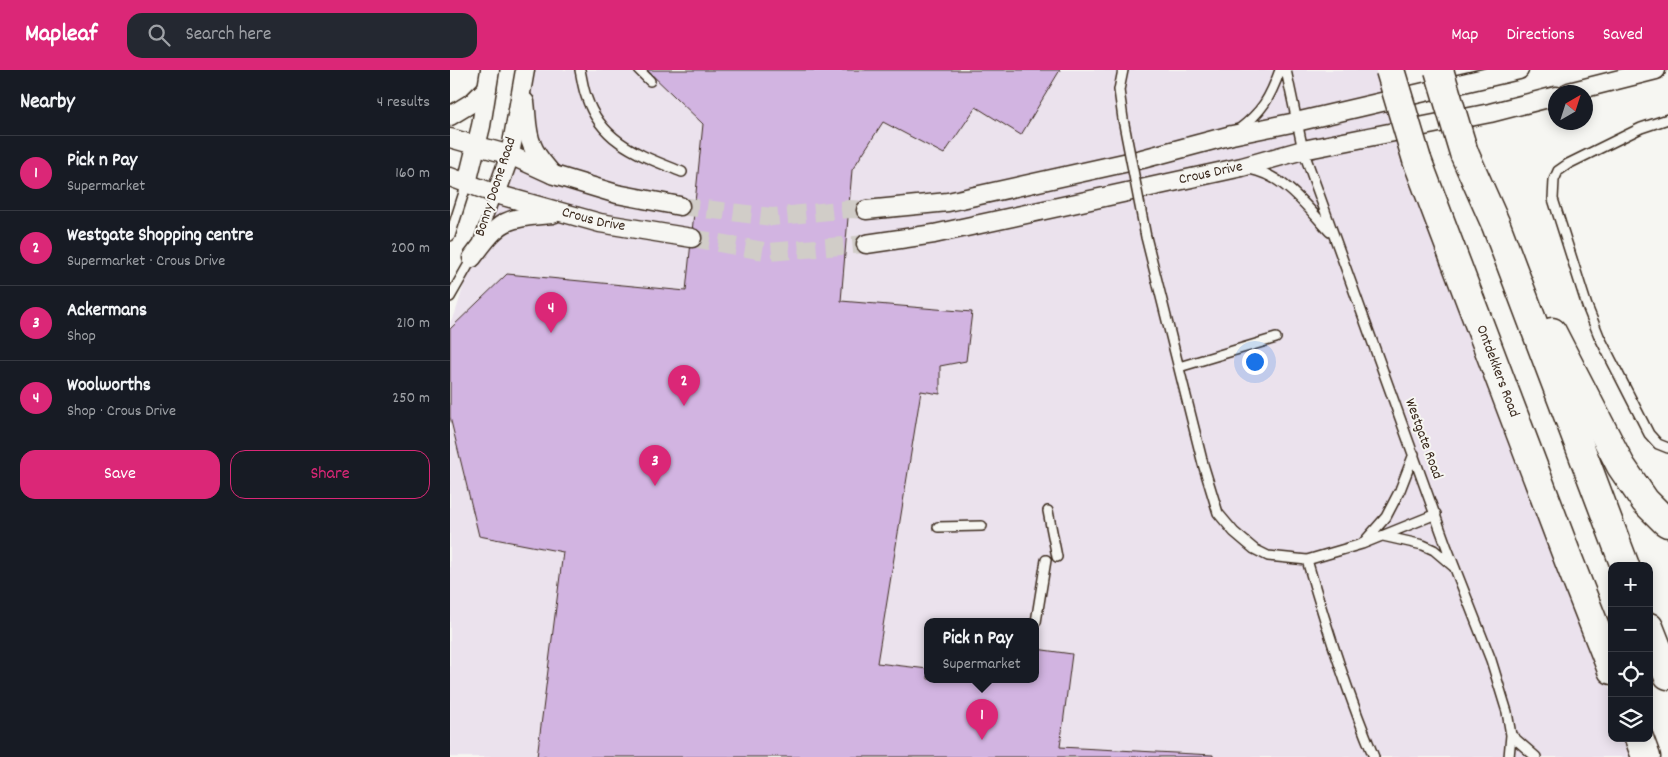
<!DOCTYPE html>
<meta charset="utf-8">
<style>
:root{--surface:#171b24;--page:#242831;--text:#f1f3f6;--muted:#9ea1a6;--line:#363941;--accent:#db2777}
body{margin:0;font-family:Dekko,sans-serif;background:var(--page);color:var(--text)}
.controls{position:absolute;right:15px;bottom:15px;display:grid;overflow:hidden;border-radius:10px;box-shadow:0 2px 12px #0003}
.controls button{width:45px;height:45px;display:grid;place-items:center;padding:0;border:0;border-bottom:1px solid var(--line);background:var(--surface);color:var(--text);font:25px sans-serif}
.compass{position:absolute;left:1098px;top:15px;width:45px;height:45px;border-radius:50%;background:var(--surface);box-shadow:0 2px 12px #0003;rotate:39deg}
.you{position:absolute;left:804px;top:291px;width:18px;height:18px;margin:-12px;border:4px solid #fff;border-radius:50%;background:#1a73e8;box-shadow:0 0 0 8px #1a73e833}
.badge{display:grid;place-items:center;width:32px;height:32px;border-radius:50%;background:var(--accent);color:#fff;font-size:16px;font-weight:700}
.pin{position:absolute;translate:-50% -41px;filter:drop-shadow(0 1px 2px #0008)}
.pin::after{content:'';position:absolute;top:26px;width:18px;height:15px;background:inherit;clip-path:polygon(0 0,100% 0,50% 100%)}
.popup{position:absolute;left:474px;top:548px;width:115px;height:65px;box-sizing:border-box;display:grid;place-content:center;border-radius:10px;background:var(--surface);filter:drop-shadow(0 1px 4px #0005);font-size:16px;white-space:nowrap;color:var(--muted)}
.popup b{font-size:19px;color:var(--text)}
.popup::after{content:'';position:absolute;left:50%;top:100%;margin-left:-10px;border:10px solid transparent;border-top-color:var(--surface)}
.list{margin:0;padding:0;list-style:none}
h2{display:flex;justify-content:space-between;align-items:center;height:65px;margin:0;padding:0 20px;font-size:21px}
h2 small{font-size:16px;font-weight:400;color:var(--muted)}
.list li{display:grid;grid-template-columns:32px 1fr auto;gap:15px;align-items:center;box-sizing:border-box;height:75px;padding:0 20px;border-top:1px solid var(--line)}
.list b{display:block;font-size:19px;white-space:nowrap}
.list p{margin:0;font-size:16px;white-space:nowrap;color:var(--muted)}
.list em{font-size:16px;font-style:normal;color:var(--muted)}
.actions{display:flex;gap:10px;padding:15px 20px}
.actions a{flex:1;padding:11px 0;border:1px solid var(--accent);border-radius:15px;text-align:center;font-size:18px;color:var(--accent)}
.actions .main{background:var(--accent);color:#fff}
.icon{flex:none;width:28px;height:28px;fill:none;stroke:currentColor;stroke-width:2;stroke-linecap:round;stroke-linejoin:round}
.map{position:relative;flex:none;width:1218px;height:687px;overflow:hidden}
header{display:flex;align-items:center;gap:30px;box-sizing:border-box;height:70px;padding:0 25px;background:var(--accent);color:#fff}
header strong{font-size:24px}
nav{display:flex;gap:28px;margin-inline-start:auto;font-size:18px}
.search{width:350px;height:45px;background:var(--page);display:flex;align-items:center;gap:12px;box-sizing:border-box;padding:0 18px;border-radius:15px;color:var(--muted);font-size:19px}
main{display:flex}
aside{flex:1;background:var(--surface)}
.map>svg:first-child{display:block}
</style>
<header>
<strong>Mapleaf</strong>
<div class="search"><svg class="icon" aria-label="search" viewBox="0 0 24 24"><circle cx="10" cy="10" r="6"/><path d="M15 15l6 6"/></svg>Search here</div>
<nav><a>Map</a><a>Directions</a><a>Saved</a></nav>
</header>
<main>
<aside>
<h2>Nearby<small>4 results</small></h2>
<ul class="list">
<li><span class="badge">1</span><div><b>Pick n Pay</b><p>Supermarket</p></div><em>160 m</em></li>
<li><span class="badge">2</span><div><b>Westgate Shopping centre</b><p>Supermarket · Crous Drive</p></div><em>200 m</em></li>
<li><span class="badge">3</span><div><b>Ackermans</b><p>Shop</p></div><em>210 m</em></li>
<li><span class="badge">4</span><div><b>Woolworths</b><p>Shop · Crous Drive</p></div><em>250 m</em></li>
</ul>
<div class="actions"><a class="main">Save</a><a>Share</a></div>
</aside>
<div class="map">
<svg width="1218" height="687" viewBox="0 0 1218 687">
<rect width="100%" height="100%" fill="#f6f6f2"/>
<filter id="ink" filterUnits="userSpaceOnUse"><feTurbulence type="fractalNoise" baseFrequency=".02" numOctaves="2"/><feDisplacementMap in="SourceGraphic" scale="10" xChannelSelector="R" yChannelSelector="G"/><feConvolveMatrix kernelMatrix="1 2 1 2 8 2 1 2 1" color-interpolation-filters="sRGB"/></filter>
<g filter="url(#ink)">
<path fill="#ebe2ed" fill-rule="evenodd" d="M76 0H932L946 52 1162 624V668H1178L1186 687H0V252L5 244 26 175 43 98 60 84ZM478 551H586V609H478Z"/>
<path fill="#d2b4e1" stroke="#3b2a1e" d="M197 0H610L571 65 526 37 494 84 433 52 402 100 391 231 522 242 516 291 490 296V324L471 321 427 593 478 599V609H586V579L622 584 610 677 763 685V687H87L113 482 29 466 0 347V259L57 204 236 221 253 54Z"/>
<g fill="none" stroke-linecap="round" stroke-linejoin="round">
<path stroke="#d1cdc8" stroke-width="18" stroke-dasharray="18 9" stroke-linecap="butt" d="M230 136 322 147 399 139 416 140
M242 168 319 182 416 174"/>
<defs>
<path id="lane" d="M130 0C132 9 133 18 136 26 152 74 191 85 232 102
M189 0 200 11
M673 0 669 20 673 49
M836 0 853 80 997 478 1041 590 1057 642 1061 665 1059 687
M1218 49 1191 58 1118 94 1108 101 1104 110 1103 129 1137 236 1149 266 1199 364 1208 374 1218 378
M788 60C812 42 820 28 830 0
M800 99C835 106 857 137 880 162
M0 166 17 113
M696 167 753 394 768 443 784 462 804 479 818 486 857 490
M29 170 46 124
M0 227 24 185
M729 297 826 268
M598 441 607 487
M488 457 532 456
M933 466 973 475 984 480 1004 497
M914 472 936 447 950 420 964 384
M586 552 596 490
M1061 665 1086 687
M924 687C897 623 876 556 857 490L912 474 986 444"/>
<g id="street">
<path d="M1119 22 1206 0"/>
<path d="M75 32C77 46 76 62 82 75 86 86 95 95 102 104"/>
<path d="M0 46 23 32 37 18"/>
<path d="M0 68 60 85 104 105 167 124 230 136"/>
<path id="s1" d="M0 107 46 124 150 153 242 168"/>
<path d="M17 113 31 56 40 0"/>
<path d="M46 124 60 85 75 0"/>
<path d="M416 140 498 132 692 89 782 65 846 52 1069 0"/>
<path id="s2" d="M416 174 484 164 792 97 853 80 1040 43 1106 26"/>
<path d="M22 188C51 149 54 148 103 144"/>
</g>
<g id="primary">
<path d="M1014 83 1046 155 1175 496"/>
<path id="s3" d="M967 90 1119 491 1162 600"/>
<path d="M1102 262 1171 396 1195 431 1215 451 1218 453"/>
<path d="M1199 557 1218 605"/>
<path d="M1189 668 1196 687"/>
</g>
</defs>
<use href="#lane" stroke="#3b2a1e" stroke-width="12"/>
<use href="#street" stroke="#3b2a1e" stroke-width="21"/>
<use href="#primary" stroke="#3b2a1e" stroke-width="31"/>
<use href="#lane" stroke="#f6f6f2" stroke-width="9"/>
<use href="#street" stroke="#f6f6f2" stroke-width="18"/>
<use href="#primary" stroke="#f6f6f2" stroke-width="28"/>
<defs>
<path id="lane-bridge" d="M673 49 696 167"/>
<path id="primary-bridge" d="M940 0 967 90
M989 0 1014 83"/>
</defs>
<use href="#lane-bridge" stroke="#3b2a1e" stroke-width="12" stroke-linecap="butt"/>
<use href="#primary-bridge" stroke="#3b2a1e" stroke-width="31" stroke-linecap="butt"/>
<use href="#lane-bridge" stroke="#f6f6f2" stroke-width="9"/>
<use href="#primary-bridge" stroke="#f6f6f2" stroke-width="28"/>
</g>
</g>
<g text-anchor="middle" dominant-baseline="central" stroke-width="4" stroke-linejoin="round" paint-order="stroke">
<g font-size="15" fill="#3b2a1e" stroke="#f6f6f2">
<text stroke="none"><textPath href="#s2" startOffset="352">Crous Drive</textPath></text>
<text transform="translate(46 117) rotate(-72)">Bonny Doone Road</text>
<text stroke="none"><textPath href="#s1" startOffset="150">Crous Drive</textPath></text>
<text stroke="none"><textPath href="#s3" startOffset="226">Ontdekkers Road</textPath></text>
<text transform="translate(973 369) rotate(70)">Westgate Road</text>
</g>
</g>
</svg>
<div class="controls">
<button>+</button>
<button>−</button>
<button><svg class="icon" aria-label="locate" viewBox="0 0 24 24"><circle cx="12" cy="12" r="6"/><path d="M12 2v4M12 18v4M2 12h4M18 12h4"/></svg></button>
<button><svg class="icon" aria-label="layers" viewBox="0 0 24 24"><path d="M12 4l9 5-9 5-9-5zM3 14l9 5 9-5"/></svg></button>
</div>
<svg class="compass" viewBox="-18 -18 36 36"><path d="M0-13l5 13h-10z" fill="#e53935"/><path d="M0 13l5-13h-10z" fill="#9ea1a6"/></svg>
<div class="you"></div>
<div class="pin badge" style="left:532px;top:670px">1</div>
<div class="popup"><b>Pick n Pay</b>Supermarket</div>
<div class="pin badge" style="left:234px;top:336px">2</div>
<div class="pin badge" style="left:205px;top:416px">3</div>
<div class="pin badge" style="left:101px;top:263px">4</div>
</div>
</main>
